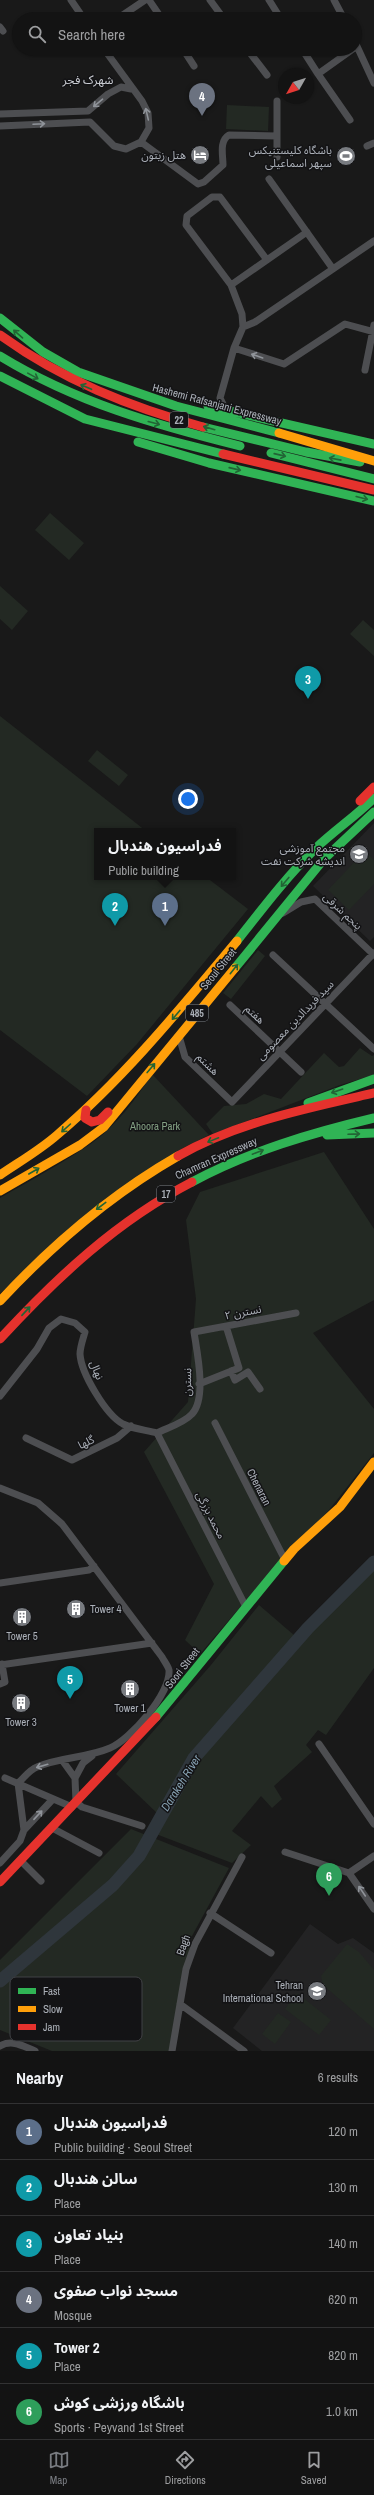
<!DOCTYPE html>
<meta charset="utf-8">
<style>
:root{--surface:#131313;--page:#1c1c1c;--text:#f1f3f6;--muted:#9d9ea0;--line:#323233;--accent:#787b80}
body{margin:0;font-family:"Archivo Narrow","Noto Sans Arabic",sans-serif;background:var(--page);color:var(--text)}
.compass{position:absolute;left:278px;top:68px;width:36px;height:36px;border-radius:50%;background:var(--surface);box-shadow:0 1px 3px #0004;rotate:231deg}
.you{position:absolute;left:188px;top:799px;width:14px;height:14px;margin:-10px;border:3px solid #fff;border-radius:50%;background:#1a73e8;box-shadow:0 0 0 6px #1a73e833}
.badge{display:grid;place-items:center;width:26px;height:26px;border-radius:50%;background:var(--accent);color:#fff;font-size:13px;font-weight:700}
.pin{position:absolute;translate:-50% -33px;filter:drop-shadow(0 1px 2px #0008)}
.pin::after{content:'';position:absolute;top:21px;width:14px;height:12px;background:inherit;clip-path:polygon(0 0,100% 0,50% 100%)}
.popup{position:absolute;left:94px;top:828px;width:142px;height:52px;box-sizing:border-box;display:grid;place-content:center;border-radius:0px;background:var(--surface);filter:drop-shadow(0 1px 3px #0005);font-size:13px;white-space:nowrap;color:var(--muted)}
.popup b{font-size:15px;color:var(--text)}
.popup::after{content:'';position:absolute;left:50%;top:100%;margin-left:-8px;border:8px solid transparent;border-top-color:var(--surface)}
.list{margin:0;padding:0;list-style:none}
h2{display:flex;justify-content:space-between;align-items:center;height:52px;margin:0;padding:0 16px;font-size:17px}
h2 small{font-size:13px;font-weight:400;color:var(--muted)}
.list li{display:grid;grid-template-columns:26px 1fr auto;gap:12px;align-items:center;box-sizing:border-box;height:56px;padding:0 16px;border-top:1px solid var(--line)}
.list b{display:block;font-size:15px;white-space:nowrap}
.list p{margin:0;font-size:13px;white-space:nowrap;color:var(--muted)}
.list em{font-size:13px;font-style:normal;color:var(--muted)}
.icon{flex:none;width:22px;height:22px;fill:none;stroke:currentColor;stroke-width:2;stroke-linecap:round;stroke-linejoin:round}
.map{position:relative;flex:none;width:374px;height:2051px;overflow:hidden}
.search{position:absolute;background:var(--surface);box-shadow:0 1px 3px #0004;left:12px;right:12px;top:12px;height:44px;display:flex;align-items:center;gap:10px;box-sizing:border-box;padding:0 14px;border-radius:22px;color:var(--muted);font-size:15px}
.sheet{height:388px;background:var(--surface)}
nav{display:flex;justify-content:space-around;align-items:center;box-sizing:border-box;height:56px;border-top:1px solid var(--line);background:var(--surface);font-size:11px;color:var(--muted)}
nav a{display:grid;justify-items:center;gap:2px}
nav .on{color:var(--accent)}
.map>svg:first-child{display:block}
</style>
<div class="map">
<svg width="374" height="2051" viewBox="0 0 374 2051">
<rect width="100%" height="100%" fill="#191919"/>
<path fill="#232324" d="M374 823V937L370 941 313 886Z
M310 1924 338 1944 353 1938 374 1953V2051H262L233 2028Z"/>
<path fill="#232923" d="M227 105 269 107 268 131 226 129Z
M50 513 84 543 69 560 35 530Z
M0 586 28 611 12 630 0 619Z
M363 620 374 630V656L350 634Z
M0 716 146 831H97V877H206L248 909 137 1044 87 1096 0 1030Z
M97 750 128 775 119 786 88 761Z
M365 851 374 860V884L349 910 328 890Z
M258 950 265 956 231 999 223 993Z
M360 1048 372 1056 374 1055V1075L340 1085 213 1134 206 1124 224 1106 246 1104 264 1094 281 1099 324 1053 339 1067 344 1066Z
M152 1074 209 1135 183 1148 0 1293V1198C31 1180 63 1163 92 1143 117 1125 136 1099 152 1074Z
M324 1152 374 1229V1300L313 1333 374 1409V1453L329 1510 271 1571 200 1654 185 1640 214 1584 144 1452 188 1402 196 1299 186 1220 200 1192Z
M374 1568V1668L326 1735 318 1730 306 1745 312 1752 274 1786 282 1799 272 1808 261 1796 232 1831 251 1845 232 1863 148 1831 157 1813 116 1774 211 1665 259 1605 302 1642Z
M131 1829 229 1868 192 1936 170 2051H52L0 2030V1960Z
M347 1944 359 1952 374 1970V2029L323 1985 321 1976Z
M297 1993 331 2020 319 2035 285 2009Z
M278 2013 291 2022 275 2044 262 2034Z"/>
<g fill="none" stroke-linecap="round" stroke-linejoin="round">
<path stroke="#2f363c" stroke-width="13" d="M0 1981 113 1885 139 1856 194 1758 308 1628 374 1562"/>
<path stroke="#4d4e51" stroke-width="7" d="M71 0 84 19
M149 0 162 19
M210 0 224 19
M269 0 281 19
M334 0 344 19
M117 19 145 0
M0 27 3 31
M355 42 374 83
M183 49 194 66
M247 49 267 75
M302 49 318 74 353 49
M318 74 350 120
M277 101V157
M0 114 88 111 108 94 121 87 131 89
M0 126 90 122 114 146 126 149 141 142 149 128 148 113 142 101 104 49
M141 142 198 184 204 182 223 165C223 155 219 141 229 135L277 136
M367 146 374 143
M269 179 333 269
M231 285 307 232
M243 327 255 322 374 241
M234 348 284 364 345 324 374 332
M365 370 374 325
M226 410 220 398 234 348 243 327 242 314 231 285 186 225 187 216 212 197H220L267 260
M283 913 301 902 315 899 374 955
M273 955 374 1049
M230 1005 301 1072
M179 1036 185 1057 232 1102 374 953
M231 1371 235 1380 248 1372 260 1389
M199 1384 239 1368 226 1326
M0 1396 37 1349 49 1328 61 1319 75 1323 85 1332C83 1339 80 1347 80 1354 81 1373 106 1415 123 1424 133 1429 146 1430 157 1433
M215 1423 285 1560
M157 1433C167 1428 184 1423 192 1414 207 1398 197 1352 194 1332L296 1313
M157 1433 246 1607
M26 1438 72 1460 117 1438 131 1426
M0 1488 38 1503 62 1524 162 1657C164 1661 168 1666 169 1670 171 1693 130 1740 110 1748 87 1758 60 1757 37 1767 29 1770 24 1778 18 1783
M0 1583 89 1570 94 1566
M0 1665 152 1643
M0 1684 5 1682 2 1664
M319 1744 374 1824
M62 1760 75 1778 76 1802 82 1807 142 1826
M5 1778 72 1807
M75 1778 83 1763 92 1756
M52 1828 99 1853
M24 1830 53 1799
M285 1852 349 1873 374 1909
M21 1861 41 1881
M0 1863 20 1841 24 1830 18 1783
M349 1873 374 1856
M210 1913 271 1953
M180 2004 244 2051
M0 2046C12 2039 23 2046 35 2051
M172 2051 186 1969 195 1944 242 1857"/>
<path stroke="#30b455" stroke-width="9" d="M0 318 43 352 78 372 176 406 279 433
M0 356C75 402 156 425 240 446
M0 376 85 419 223 454
M208 406 374 444
M203 427 306 452 360 462
M138 442 209 463 374 501
M271 453 374 479
M237 941C262 909 287 876 316 848 335 830 356 816 374 798
M235 968 324 859 374 812
M308 1103 374 1079
M327 1135 374 1133
M192 1182C250 1151 311 1133 374 1118
M156 1717 284 1561"/>
<path stroke="#ff9f0a" stroke-width="9" d="M279 433 374 461
M0 1175C19 1162 40 1150 57 1135 125 1077 180 1009 237 941
M0 1191 80 1145 104 1127 235 968
M0 1301C53 1244 110 1195 178 1156
M284 1561 294 1549 340 1507 374 1462"/>
<path stroke="#e5322d" stroke-width="9" d="M0 335C62 380 130 407 203 427
M223 454 374 490
M360 801 374 787
M86 1110 85 1118 92 1122 100 1120 108 1112
M178 1156C238 1122 308 1108 374 1093
M0 1339C57 1277 117 1221 192 1182
M0 1882 156 1717"/>
</g>
<defs><path id="oneway-shaft" d="M-6 0H5M1.5-3L5.5 0L1.5 3" fill="none" stroke-width="1.6" stroke-linecap="round" stroke-linejoin="round"/></defs>
<g stroke="#8f9399">
<use href="#oneway-shaft" transform="translate(98 103) rotate(140)"/>
<use href="#oneway-shaft" transform="translate(147 114) rotate(-103)"/>
<use href="#oneway-shaft" transform="translate(39 124) rotate(-3)"/>
<use href="#oneway-shaft" transform="translate(257 356) rotate(-161)"/>
<use href="#oneway-shaft" transform="translate(42 1766) rotate(164)"/>
<use href="#oneway-shaft" transform="translate(38 1815) rotate(-47)"/>
<use href="#oneway-shaft" transform="translate(362 1891) rotate(-124)"/>
</g>
<g stroke="#226435">
<use href="#oneway-shaft" transform="translate(18 334) rotate(-139)"/>
<use href="#oneway-shaft" transform="translate(33 376) rotate(29)"/>
<use href="#oneway-shaft" transform="translate(86 387) rotate(-157)"/>
<use href="#oneway-shaft" transform="translate(154 423) rotate(15)"/>
<use href="#oneway-shaft" transform="translate(209 428) rotate(-164)"/>
<use href="#oneway-shaft" transform="translate(280 455) rotate(13)"/>
<use href="#oneway-shaft" transform="translate(335 459) rotate(-169)"/>
<use href="#oneway-shaft" transform="translate(235 469) rotate(13)"/>
<use href="#oneway-shaft" transform="translate(362 498) rotate(14)"/>
<use href="#oneway-shaft" transform="translate(285 882) rotate(130)"/>
<use href="#oneway-shaft" transform="translate(234 969) rotate(-51)"/>
<use href="#oneway-shaft" transform="translate(176 1015) rotate(130)"/>
<use href="#oneway-shaft" transform="translate(151 1068) rotate(-50)"/>
<use href="#oneway-shaft" transform="translate(337 1091) rotate(161)"/>
<use href="#oneway-shaft" transform="translate(66 1128) rotate(138)"/>
<use href="#oneway-shaft" transform="translate(354 1134) rotate(-2)"/>
<use href="#oneway-shaft" transform="translate(213 1140) rotate(158)"/>
<use href="#oneway-shaft" transform="translate(258 1152) rotate(-21)"/>
<use href="#oneway-shaft" transform="translate(34 1171) rotate(-30)"/>
<use href="#oneway-shaft" transform="translate(101 1206) rotate(143)"/>
<use href="#oneway-shaft" transform="translate(26 1311) rotate(-47)"/>
</g>
<defs>
<symbol id="hotel-disc" viewBox="-11 -11 22 22"><circle r="9.5" fill="#787b80" stroke="#131315"/><path d="M-6-4.5h1.5V1H6V5H4.5V3h-9V5H-6ZM-4 0a1.8 1.8 0 1 1 3.6 0ZM.5 0V-2.5h3Q6-2.5 6 0Z" fill="#fff"/></symbol>
<symbol id="stadium-disc" viewBox="-11 -11 22 22"><circle r="9.5" fill="#787b80" stroke="#131315"/><path d="M0-5a6.5 5 0 1 0 0 10a6.5 5 0 1 0 0-10ZM-3.5-1.8h7v3.6h-7Z" fill="#fff"/></symbol>
<symbol id="school-disc" viewBox="-11 -11 22 22"><circle r="9.5" fill="#787b80" stroke="#131315"/><path d="M0-5L7-2L0 1L-7-2ZM-4 1L0 2.5L4 1V4Q0 6-4 4Z" fill="#fff"/></symbol>
<symbol id="building-disc" viewBox="-11 -11 22 22"><circle r="9.5" fill="#787b80" stroke="#131315"/><path d="M-4-6H4V6H1V3H-1V6H-4ZM-2.5-4.3h1.7v1.8h-1.7ZM.8-4.3h1.7v1.8H.8ZM-2.5-1h1.7V.8h-1.7ZM.8-1h1.7V.8H.8Z" fill="#fff"/></symbol>
</defs>
<g fill-rule="evenodd">
<use href="#hotel-disc" x="189" y="144" width="22" height="22"/>
<use href="#stadium-disc" x="335" y="145" width="22" height="22"/>
<use href="#school-disc" x="348" y="843" width="22" height="22"/>
<use href="#building-disc" x="65" y="1598" width="22" height="22"/>
<use href="#building-disc" x="11" y="1606" width="22" height="22"/>
<use href="#building-disc" x="119" y="1678" width="22" height="22"/>
<use href="#building-disc" x="10" y="1692" width="22" height="22"/>
<use href="#school-disc" x="306" y="1980" width="22" height="22"/>
</g>
<g text-anchor="middle" dominant-baseline="central" stroke-width="3" stroke-linejoin="round" paint-order="stroke">
<g fill="#131315" stroke="#7d8187" stroke-width="1">
<rect x="170" y="412" width="18" height="16" rx="3"/>
<rect x="186" y="1005" width="22" height="16" rx="3"/>
<rect x="157" y="1186" width="18" height="16" rx="3"/>
</g>
<g font-size="10" font-weight="bold" fill="#abb0b8">
<text x="179" y="420">22</text>
<text x="197" y="1013">485</text>
<text x="166" y="1194">17</text>
</g>
<g font-size="11" fill="#abb0b8" stroke="#131315" text-anchor="end">
<text x="332" y="150">باشگاه کلیستنیکس<tspan x="332" dy="13">سپهر اسماعیلی</tspan></text>
<text x="186" y="155">هتل زیتون</text>
<text x="345" y="848">مجتمع آموزشی<tspan x="345" dy="13">اندیشه شرکت نفت</tspan></text>
<text x="90" y="1609" text-anchor="start">Tower 4</text>
<text x="22" y="1636" text-anchor="middle">Tower 5</text>
<text x="130" y="1708" text-anchor="middle">Tower 1</text>
<text x="21" y="1722" text-anchor="middle">Tower 3</text>
<text x="303" y="1985">Tehran<tspan x="303" dy="13">International School</tspan></text>
</g>
<g font-size="11" fill="#abb0b8" stroke="#131315">
<text transform="translate(217 404) rotate(15)">Hashemi Rafsanjani Expressway</text>
<text transform="translate(343 911) rotate(43)">پنجم شرقی</text>
<text transform="translate(218 969) rotate(-51)">Seoul Street</text>
<text transform="translate(255 1014) rotate(43)">هفتم</text>
<text transform="translate(295 1020) rotate(-46)">سید فریدالدین معصومی</text>
<text transform="translate(208 1064) rotate(45)">هشتم</text>
<text transform="translate(216 1158) rotate(-24)">Chamran Expressway</text>
<text transform="translate(243 1312) rotate(-11)">نسترن ۲</text>
<text transform="translate(97 1370) rotate(69)">نهال</text>
<text transform="translate(187 1382) rotate(-89)">نسترن</text>
<text transform="translate(86 1442) rotate(-26)">گلها</text>
<text transform="translate(259 1487) rotate(63)">Chenaran</text>
<text transform="translate(211 1515) rotate(63)">محمد بزرگی</text>
<text transform="translate(182 1668) rotate(-52)">Soori Street</text>
<text transform="translate(183 1945) rotate(-70)">Bagh</text>
</g>
<g font-size="11" fill="#84a184" stroke="#131315">
<text x="155" y="1126">Ahoora Park</text>
</g>
<g font-size="12" fill="#cccfd5" stroke="#131315">
<text x="88" y="80">شهرک فجر</text>
</g>
<g font-size="12" font-style="italic" fill="#859fb0" stroke="#131315">
<text transform="translate(181 1783) rotate(-58)">Darakeh River</text>
</g>
</g>
<rect x="10" y="1977" width="132" height="64" rx="6" fill="#131315" stroke="#414246" stroke-width="1"/>
<rect x="18" y="1988" width="18" height="6" fill="#30b455"/>
<rect x="18" y="2006" width="18" height="6" fill="#ff9f0a"/>
<rect x="18" y="2024" width="18" height="6" fill="#e5322d"/>
<g font-size="11" fill="#abb0b8">
<text x="43" y="1995">Fast</text>
<text x="43" y="2013">Slow</text>
<text x="43" y="2031">Jam</text>
</g>
</svg>
<svg class="compass" viewBox="-18 -18 36 36"><path d="M0-13l5 13h-10z" fill="#e53935"/><path d="M0 13l5-13h-10z" fill="#9d9ea0"/></svg>
<div class="you"></div>
<div class="pin badge" style="left:165px;top:926px;background:#5c6f8a">1</div>
<div class="popup"><b>فدراسیون هندبال</b>Public building</div>
<div class="pin badge" style="left:115px;top:926px;background:#0f9aa8">2</div>
<div class="pin badge" style="left:308px;top:699px;background:#0f9aa8">3</div>
<div class="pin badge" style="left:202px;top:116px;background:#6b7280">4</div>
<div class="pin badge" style="left:70px;top:1699px;background:#0f9aa8">5</div>
<div class="pin badge" style="left:329px;top:1896px;background:#2e9e5b">6</div>
<div class="search"><svg class="icon" aria-label="search" viewBox="0 0 24 24"><circle cx="10" cy="10" r="6"/><path d="M15 15l6 6"/></svg>Search here</div>
</div>
<section class="sheet">
<h2>Nearby<small>6 results</small></h2>
<ul class="list">
<li><span class="badge" style="background:#5c6f8a">1</span><div><b>فدراسیون هندبال</b><p>Public building · Seoul Street</p></div><em>120 m</em></li>
<li><span class="badge" style="background:#0f9aa8">2</span><div><b>سالن هندبال</b><p>Place</p></div><em>130 m</em></li>
<li><span class="badge" style="background:#0f9aa8">3</span><div><b>بنیاد تعاون</b><p>Place</p></div><em>140 m</em></li>
<li><span class="badge" style="background:#6b7280">4</span><div><b>مسجد نواب صفوی</b><p>Mosque</p></div><em>620 m</em></li>
<li><span class="badge" style="background:#0f9aa8">5</span><div><b>Tower 2</b><p>Place</p></div><em>820 m</em></li>
<li><span class="badge" style="background:#2e9e5b">6</span><div><b>باشگاه ورزشی کوش</b><p>Sports · Peyvand 1st Street</p></div><em>1.0 km</em></li>
</ul>
</section>
<nav>
<a class="on"><svg class="icon" aria-label="map" viewBox="0 0 24 24"><path d="M3 6l6-2 6 2 6-2v14l-6 2-6-2-6 2zM9 4v14M15 6v14"/></svg>Map</a>
<a><svg class="icon" aria-label="directions" viewBox="0 0 24 24"><path d="M12 3l9 9-9 9-9-9zM9 14v-3h6M13 9l2 2-2 2"/></svg>Directions</a>
<a><svg class="icon" aria-label="saved" viewBox="0 0 24 24"><path d="M7 4h10v16l-5-4-5 4z"/></svg>Saved</a>
</nav>
